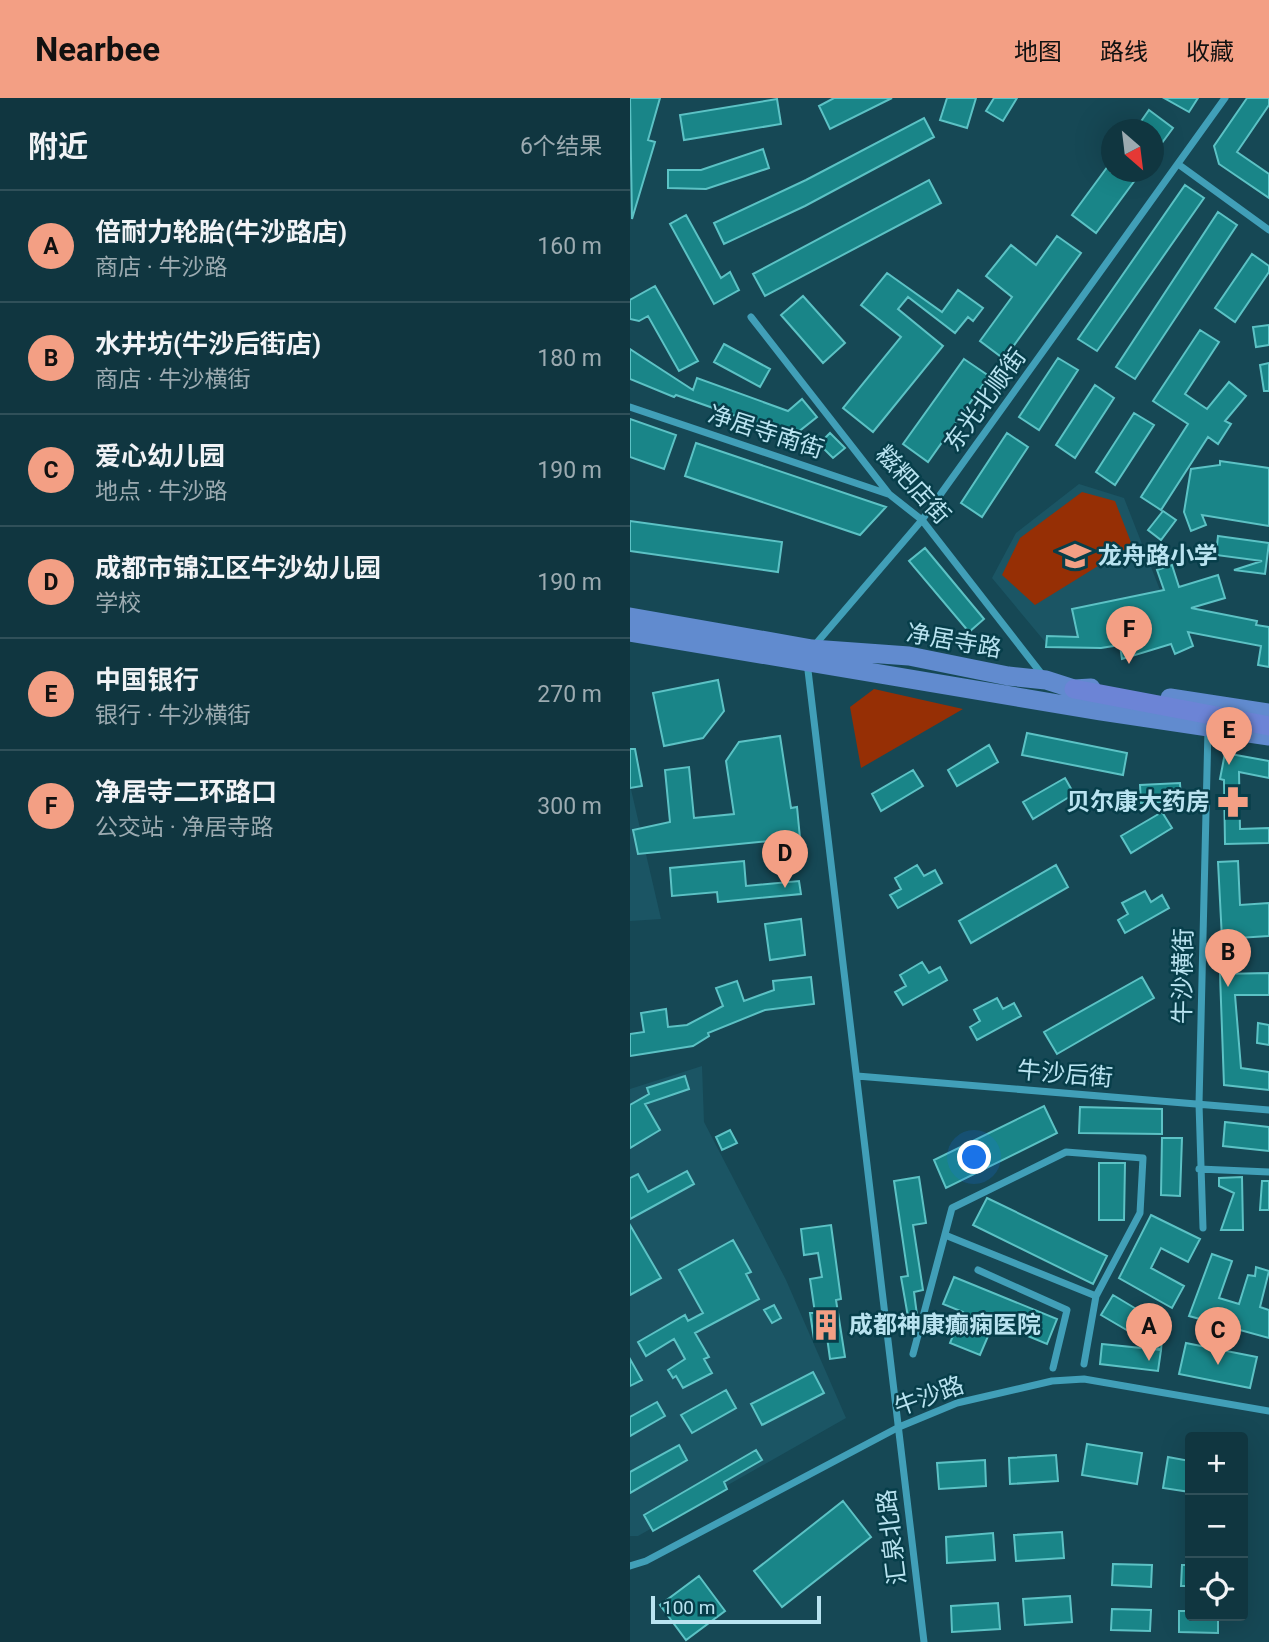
<!DOCTYPE html>
<html lang="zh">
<meta charset="utf-8">
<style>
:root{--surface:#103640;--page:#1e414b;--text:#f1f3f6;--muted:#9cabb1;--line:#305059;--accent:#f39f84}
body{margin:0;font-family:Roboto,"Noto Sans SC",sans-serif;background:var(--page);color:var(--text)}
.controls{position:absolute;right:21px;bottom:21px;display:grid;overflow:hidden;border-radius:7px;box-shadow:0 7px 28px #0002}
.controls button{width:63px;height:63px;display:grid;place-items:center;padding:0;border:0;border-bottom:2px solid var(--line);background:var(--surface);color:var(--text);font:35px sans-serif}
.compass{position:absolute;left:471px;top:21px;width:63px;height:63px;border-radius:50%;background:var(--surface);box-shadow:0 7px 28px #0002;rotate:152deg}
.scale{position:absolute;left:21px;bottom:18px;width:170px;box-sizing:border-box;padding-left:7px;border:4px solid #b9e3f0;border-top:0;font-size:19px;line-height:24px;white-space:nowrap;color:#b9e3f0;-webkit-text-stroke:5px #073e4a;paint-order:stroke}
.you{position:absolute;left:345px;top:1060px;width:24px;height:24px;margin:-18px;border:5px solid #fff;border-radius:50%;background:#1a73e8;box-shadow:0 0 0 10px #1a73e833}
.badge{display:grid;place-items:center;width:46px;height:46px;border-radius:50%;background:var(--accent);color:#111;font-size:23px;font-weight:700}
.pin{position:absolute;translate:-50% -58px;filter:drop-shadow(0 2px 4px #0008)}
.pin::after{content:'';position:absolute;top:37px;width:24px;height:21px;background:inherit;clip-path:polygon(0 0,100% 0,50% 100%)}
.list{margin:0;padding:0;list-style:none}
h2{display:flex;justify-content:space-between;align-items:center;height:91px;margin:0;padding:0 28px;font-size:30px}
h2 small{font-size:23px;font-weight:400;color:var(--muted)}
.list li{display:grid;grid-template-columns:46px 1fr auto;gap:21px;align-items:center;box-sizing:border-box;height:112px;padding:0 28px;border-top:2px solid var(--line)}
.list b{display:block;font-size:26px;white-space:nowrap}
.list p{margin:0;font-size:23px;white-space:nowrap;color:var(--muted)}
.list em{font-size:23px;font-style:normal;color:var(--muted)}
.icon{flex:none;width:38px;height:38px;fill:none;stroke:currentColor;stroke-width:2;stroke-linecap:round;stroke-linejoin:round}
.map{position:relative;flex:none;width:639px;height:1544px;overflow:hidden}
header{display:flex;align-items:center;gap:42px;box-sizing:border-box;height:98px;padding:0 35px;background:var(--accent);color:#111}
header strong{font-size:33px}
nav{display:flex;gap:38px;margin-inline-start:auto;font-size:24px}
main{display:flex}
aside{flex:1;background:var(--surface)}
.map>svg:first-child{display:block}
</style>
<header>
<strong>Nearbee</strong>
<nav><a>地图</a><a>路线</a><a>收藏</a></nav>
</header>
<main>
<aside>
<h2>附近<small>6个结果</small></h2>
<ul class="list">
<li><span class="badge">A</span><div><b>倍耐力轮胎(牛沙路店)</b><p>商店 · 牛沙路</p></div><em>160 m</em></li>
<li><span class="badge">B</span><div><b>水井坊(牛沙后街店)</b><p>商店 · 牛沙横街</p></div><em>180 m</em></li>
<li><span class="badge">C</span><div><b>爱心幼儿园</b><p>地点 · 牛沙路</p></div><em>190 m</em></li>
<li><span class="badge">D</span><div><b>成都市锦江区牛沙幼儿园</b><p>学校</p></div><em>190 m</em></li>
<li><span class="badge">E</span><div><b>中国银行</b><p>银行 · 牛沙横街</p></div><em>270 m</em></li>
<li><span class="badge">F</span><div><b>净居寺二环路口</b><p>公交站 · 净居寺路</p></div><em>300 m</em></li>
</ul>
</aside>
<div class="map">
<svg width="639" height="1544" viewBox="0 0 639 1544">
<rect width="100%" height="100%" fill="#164855"/>
<path fill="#1b5564" d="M449 386 494 400 539 515 463 547 416 545 362 480 386 435Z
M0 687 31 821 0 823Z
M72 968 74 1024 156 1182 216 1320 8 1438H0V991Z"/>
<path fill="#962f05" d="M452 394 485 403 502 447 405 507 372 477 390 440Z
M244 591 333 611 231 670 220 609Z"/>
<path fill="#198588" stroke="#5cc2c5" stroke-width="2" d="M0 0H30L18 42 25 44 2 121Z
M204 0H262L200 31 189 8Z
M317 0H346L337 30 310 22Z
M364 0H387L373 23 356 13Z
M534 0H568L559 14Z
M617 0H639V7L607 54 639 76V100L589 66 584 48Z
M147 1 151 26 54 42 50 17Z
M519 12 543 30 523 57V32H505Z
M294 20 304 39 175 108 94 146 84 125 176 82Z
M133 51 139 70 76 91 38 90V72H71Z
M481 64V74H511L466 135 442 117Z
M299 82 311 105 135 198 123 176Z
M555 87 574 100 467 253 448 241Z
M588 114 607 127 505 281 486 269Z
M56 117 91 180 100 174 109 192 84 206 40 126Z
M427 138 451 155 374 261 350 243 382 199 356 178 381 147 406 167Z
M622 156 639 168V174L605 224 585 210Z
M257 175 312 214 328 192 353 210 343 223 338 219 325 235 278 199 268 211 313 248 243 334 213 310 271 239 231 207Z
M25 188 68 263 49 273 18 218 9 223 0 221V202Z
M173 198 215 245 193 265 151 217Z
M639 227V247L626 249 623 229Z
M570 232 589 244 555 296 577 311 599 284 616 298 595 323 601 326 588 346 578 339 531 412 511 399 558 326 523 303Z
M94 246 140 271 130 289 84 264Z
M0 251 63 292 67 280 158 313 172 301 187 319 163 338 46 297 44 299 0 281Z
M428 260 448 272 409 332 389 319Z
M334 261 359 278 298 364 273 346Z
M639 265V293H634L630 267Z
M465 287 484 300 445 360 426 347Z
M504 315 524 327 485 387 466 374Z
M0 321 46 337 34 371 0 359Z
M200 335 215 350 203 360 189 346Z
M377 335 398 349 352 419 331 405Z
M66 345 256 409 230 437 55 378Z
M590 363 639 370V428L572 417 576 427 561 433 554 414 561 371 590 367Z
M533 413 546 422 531 442 518 432Z
M0 423 152 444 148 474 0 453Z
M588 438 639 445 635 476 604 472 632 463 586 457Z
M295 450 354 521 339 534 279 463Z
M542 467 549 489 588 477 595 500 561 510 627 523 626 527 639 529V569L628 567 631 548 558 534 563 548 545 556 541 546 492 561 490 547 471 550 416 549 417 538 448 539 442 511 534 492 527 472Z
M88 582 94 613 73 640 34 648 23 595Z
M397 635 497 655 493 677 392 657Z
M150 638 161 710 167 709 170 740 8 756 3 732 40 724 35 672 59 669 64 720 104 716 96 663 109 644Z
M359 647 368 664 327 688 318 672Z
M0 651H5L12 688 0 690Z
M595 655 639 663V680L609 674 610 731 639 730V745L595 746 594 682 590 681Z
M283 672 293 688 251 713 242 696Z
M435 680 444 696 403 721 393 704Z
M550 685 551 703 511 705 510 687Z
M532 714 542 730 501 755 491 738Z
M114 763 116 788 169 783 171 796 88 804 87 794 42 798 40 770Z
M608 763 610 807 639 805V838L592 841 588 764Z
M287 767 294 778 305 772 312 785 268 810 260 797 271 791 265 780Z
M426 767 438 789 341 845 329 823Z
M515 793 521 804 532 797 539 810 495 835 488 822 498 816 492 805Z
M171 821 175 857 140 862 135 826Z
M292 864 299 875 310 869 317 882 273 907 265 894 276 888 270 877Z
M639 875V897H605L611 970 639 974V992L594 987 590 876Z
M181 879 184 906 135 912 78 935 79 938 63 948 0 958V936L14 934 11 915 36 911 38 929 57 927 93 908 86 890 107 883 114 903 144 892 143 883Z
M512 879 524 900 427 956 414 934Z
M367 900 373 911 384 905 391 918 347 942 340 929 350 923 344 912Z
M628 925 639 927V947L627 945Z
M55 978 59 991 15 1006 30 1032 0 1050V1007L19 996 17 990Z
M414 1008 427 1035 316 1090 304 1062Z
M450 1009 532 1011V1036L449 1035Z
M595 1024 639 1029V1053L593 1048Z
M100 1032 107 1045 92 1052 86 1039Z
M532 1040H552L550 1098 531 1097Z
M469 1065H495L494 1122H469Z
M57 1073 64 1086 0 1121V1080L8 1076 18 1094Z
M289 1079 296 1125 283 1127 293 1192 284 1194 287 1217 278 1219 271 1179 278 1178 264 1083Z
M612 1079 613 1132H591L604 1095 589 1088V1080Z
M632 1083H639V1112H630Z
M357 1100 477 1158 463 1186 343 1127Z
M521 1117 570 1141 558 1164 531 1150 521 1170 554 1188 542 1210 489 1180Z
M0 1127 31 1180 0 1197Z
M201 1127 211 1201 206 1202 215 1259 200 1261 197 1239 184 1241 180 1215H185L180 1181 192 1179 188 1155 174 1157 171 1131Z
M103 1142 121 1174 116 1176 129 1201 65 1235 79 1259 74 1261 82 1275 53 1290 46 1278 43 1280 38 1272 55 1261 44 1241 16 1258 8 1244 55 1217 58 1223 73 1215 49 1172Z
M582 1156 602 1163 589 1200 609 1206 618 1177 625 1178 626 1169 639 1173 630 1209 639 1212V1240L559 1218Z
M324 1179 427 1221 417 1246 364 1224 350 1257 320 1245 333 1214 313 1206Z
M483 1197 513 1215 507 1226 533 1229 531 1252 471 1217Z
M144 1207 151 1220 142 1225 134 1212Z
M556 1245 627 1259 620 1290 549 1276Z
M472 1246 531 1252 528 1273 470 1266Z
M0 1261 12 1282 0 1288Z
M183 1274 194 1295 132 1327 121 1306Z
M96 1292 106 1310 62 1335 51 1317Z
M27 1304 35 1318 0 1338V1319Z
M457 1346 512 1355 507 1386 452 1377Z
M49 1347 57 1362 0 1395V1374Z
M126 1352 132 1362 94 1384 97 1391 23 1433 14 1417Z
M426 1357 428 1383 380 1386 379 1360Z
M538 1359 560 1363V1394L533 1390Z
M355 1362 356 1388 309 1391 307 1365Z
M213 1403 241 1439 152 1509 124 1473Z
M432 1434 434 1460 386 1463 384 1437Z
M363 1435 365 1462 317 1465 316 1439Z
M483 1466 522 1467 521 1489 482 1487Z
M552 1467H560V1488H551Z
M69 1478 95 1513 56 1542 30 1507Z
M440 1498 442 1524 395 1527 393 1501Z
M368 1505 370 1531 322 1534 321 1508Z
M482 1511 521 1512 520 1533 481 1532Z
M549 1513H560V1518H588V1535L549 1534Z"/>
<g fill="none" stroke-linecap="round" stroke-linejoin="round">
<path stroke="#419fb8" stroke-width="7" d="M548 66 639 132
M121 219 259 396 292 422 414 579
M0 309 258 396
M184 548 292 422 595 0
M177 564 294 1544
M227 978 639 1012
M569 1071 639 1074
M573 1130 569 1006 578 631
M315 1137 466 1198
M348 1172 437 1212 423 1270
M283 1256 322 1110 436 1054 513 1060 510 1115 466 1198 454 1266
M0 1468 16 1463 269 1329 327 1305 422 1283 454 1281 639 1313"/>
<path stroke="#618bcf" stroke-width="19" d="M0 519 182 551 279 558 378 578 416 582 444 591 461 590
M0 534 470 613 639 638
M540 600 639 615"/>
<path stroke="#6c84d6" stroke-width="19" d="M444 591 639 628"/>
</g>
<defs>
<symbol id="school-bare" viewBox="-9 -9 18 18"><path d="M0-5L7-2L0 1L-7-2ZM-4 1L0 2.5L4 1V4Q0 6-4 4Z" fill="#f39f84" stroke="#073e4a" stroke-width="2.5" paint-order="stroke"/></symbol>
<symbol id="pharmacy-bare" viewBox="-9 -9 18 18"><path d="M-2-6h4v4h4v4h-4v4h-4v-4h-4v-4h4Z" fill="#f39f84" stroke="#073e4a" stroke-width="2.5" paint-order="stroke"/></symbol>
<symbol id="building-bare" viewBox="-9 -9 18 18"><path d="M-4-6H4V6H1V3H-1V6H-4ZM-2.5-4.3h1.7v1.8h-1.7ZM.8-4.3h1.7v1.8H.8ZM-2.5-1h1.7V.8h-1.7ZM.8-1h1.7V.8H.8Z" fill="#f39f84" stroke="#073e4a" stroke-width="2.5" paint-order="stroke"/></symbol>
</defs>
<g fill-rule="evenodd">
<use href="#school-bare" x="423" y="436" width="44" height="44"/>
<use href="#pharmacy-bare" x="581" y="682" width="44" height="44"/>
<use href="#building-bare" x="174" y="1205" width="44" height="44"/>
</g>
<g text-anchor="middle" dominant-baseline="central" stroke-width="5" stroke-linejoin="round" paint-order="stroke">
<g font-size="24" fill="#b9e3f0" stroke="#073e4a">
<text transform="translate(355 302) rotate(-54)">东光北顺街</text>
<text transform="translate(136 334) rotate(18)">净居寺南街</text>
<text transform="translate(283 387) rotate(47)">糍粑店街</text>
<text transform="translate(324 543) rotate(10)">净居寺路</text>
<text transform="translate(553 878) rotate(-89)">牛沙横街</text>
<text transform="translate(435 976) rotate(5)">牛沙后街</text>
<text transform="translate(299 1298) rotate(-20)">牛沙路</text>
<text transform="translate(262 1439) rotate(-97)">汇泉北路</text>
</g>
<g font-size="24" font-weight="bold" fill="#b9e3f0" stroke="#073e4a" text-anchor="start">
<text x="468" y="458">龙舟路小学</text>
<text x="580" y="704" text-anchor="end">贝尔康大药房</text>
<text x="219" y="1227">成都神康癫痫医院</text>
</g>
</g>
</svg>
<div class="controls">
<button>+</button>
<button>−</button>
<button><svg class="icon" aria-label="locate" viewBox="0 0 24 24"><circle cx="12" cy="12" r="6"/><path d="M12 2v4M12 18v4M2 12h4M18 12h4"/></svg></button>
</div>
<svg class="compass" viewBox="-18 -18 36 36"><path d="M0-13l5 13h-10z" fill="#e53935"/><path d="M0 13l5-13h-10z" fill="#9cabb1"/></svg>
<div class="scale">100 m</div>
<div class="you"></div>
<div class="pin badge" style="left:519px;top:1263px">A</div>
<div class="pin badge" style="left:598px;top:889px">B</div>
<div class="pin badge" style="left:588px;top:1267px">C</div>
<div class="pin badge" style="left:155px;top:790px">D</div>
<div class="pin badge" style="left:599px;top:667px">E</div>
<div class="pin badge" style="left:499px;top:566px">F</div>
</div>
</main>
